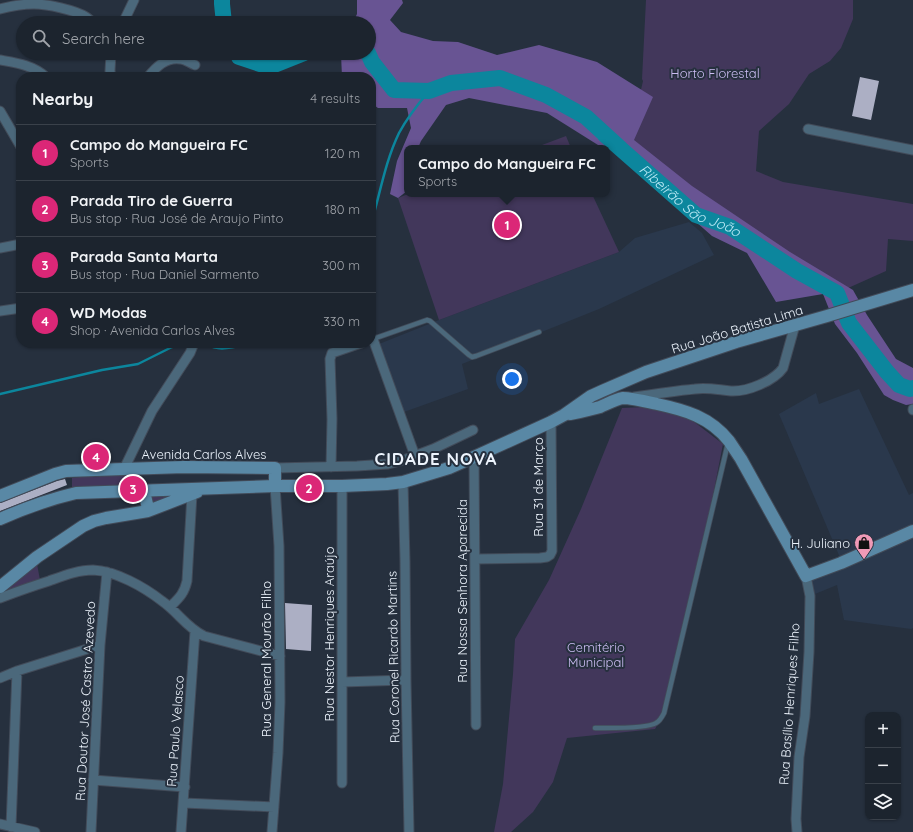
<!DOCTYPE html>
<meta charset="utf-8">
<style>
:root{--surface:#1c242e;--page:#252c36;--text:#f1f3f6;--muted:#a0a4aa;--line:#3a414a;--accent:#db2777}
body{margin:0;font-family:Quicksand,sans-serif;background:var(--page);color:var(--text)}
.controls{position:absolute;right:12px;bottom:12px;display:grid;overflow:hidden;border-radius:8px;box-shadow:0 1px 3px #0004}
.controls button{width:36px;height:36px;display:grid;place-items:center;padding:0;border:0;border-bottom:1px solid var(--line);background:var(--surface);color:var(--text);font:20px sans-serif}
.you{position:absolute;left:512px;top:379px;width:14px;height:14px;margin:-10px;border:3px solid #fff;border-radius:50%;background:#1a73e8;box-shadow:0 0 0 6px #1a73e833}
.badge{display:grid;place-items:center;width:26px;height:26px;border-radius:50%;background:var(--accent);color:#fff;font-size:13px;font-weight:700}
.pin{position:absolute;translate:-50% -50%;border:2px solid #fff;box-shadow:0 1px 4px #0006}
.popup{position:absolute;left:404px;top:145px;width:206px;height:52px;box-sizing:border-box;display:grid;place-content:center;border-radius:8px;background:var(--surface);filter:drop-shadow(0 1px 3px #0005);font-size:13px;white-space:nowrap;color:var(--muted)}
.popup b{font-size:15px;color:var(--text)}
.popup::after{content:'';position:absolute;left:50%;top:100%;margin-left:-8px;border:8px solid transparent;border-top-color:var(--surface)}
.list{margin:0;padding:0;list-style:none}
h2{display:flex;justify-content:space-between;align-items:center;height:52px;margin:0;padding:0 16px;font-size:17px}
h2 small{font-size:13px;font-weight:400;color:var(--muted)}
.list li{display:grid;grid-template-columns:26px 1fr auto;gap:12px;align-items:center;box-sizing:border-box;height:56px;padding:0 16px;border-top:1px solid var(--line)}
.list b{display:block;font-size:15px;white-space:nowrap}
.list p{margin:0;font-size:13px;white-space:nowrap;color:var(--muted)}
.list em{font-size:13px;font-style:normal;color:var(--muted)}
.icon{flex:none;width:22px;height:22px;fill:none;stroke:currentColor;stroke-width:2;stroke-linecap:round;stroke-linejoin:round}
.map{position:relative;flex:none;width:913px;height:832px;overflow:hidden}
.search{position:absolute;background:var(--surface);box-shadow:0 1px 3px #0004;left:16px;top:16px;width:360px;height:44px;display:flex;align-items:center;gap:10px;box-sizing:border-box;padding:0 14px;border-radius:22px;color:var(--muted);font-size:15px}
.panel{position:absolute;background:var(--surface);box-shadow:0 1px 3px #0004;left:16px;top:72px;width:360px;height:276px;border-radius:16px}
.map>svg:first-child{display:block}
</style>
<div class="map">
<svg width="913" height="832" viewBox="0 0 913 832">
<rect width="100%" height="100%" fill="#26303e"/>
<path fill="#2a384c" d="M689 222 702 233 714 255 599 309 462 364 468 389 404 412 379 344 439 320 619 252 635 238Z
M859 389 909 495 913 493V628L911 629 844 620 837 585 810 596 808 577 841 560 779 414 816 393 819 404Z"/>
<path fill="#42375b" d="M646 0H853V19L841 48 830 61 809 74 789 104 759 131 756 171 783 182 913 204V241L888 239 886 271 837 293 621 149 632 129 643 81 642 79Z
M566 136 571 148H534Z
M408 194H592L619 252 439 320 398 198Z
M645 407 689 418 723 444 706 531 663 715 655 729 567 738 553 782 533 812 511 832H494L503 784 513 674 515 639 549 580 581 509 622 408Z
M103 474H128V488L72 492V478Z
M189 493 152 508 151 494Z
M37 564 40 580 5 593 9 583Z"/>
<path fill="#685493" d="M357 0H402L403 3 390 20 401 32 433 41 458 42 497 55 539 45 597 62 653 97 634 140 692 186 790 252 853 290 867 315 896 359 913 368V404L906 405 893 400 884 395 857 353 835 324 823 294 776 302 747 253 712 236 613 149 598 145 547 113 469 98 446 105 421 141 418 148H407V191L398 198 390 194 397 161 411 128 407 108H378L371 103V77H342L341 54 342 53H369V23L353 22 357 14Z"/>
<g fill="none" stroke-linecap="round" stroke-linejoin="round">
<path stroke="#0c869d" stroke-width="2.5" d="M371 224C380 194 385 162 399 133 407 118 418 104 429 91
M199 343C206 344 211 347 218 348 226 350 244 345 253 343
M0 394 102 370 138 364 172 347 183 343"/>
<g stroke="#0c869d" stroke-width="16">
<path d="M222 0V4L224 23"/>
<path d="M240 53 242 56 239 57 269 67 304 53"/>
<path id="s1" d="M368 53 372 62 394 90 429 91 451 83 500 78 546 95 586 117 621 149 605 135 696 215 730 227 797 271 837 293 849 323 887 372 899 385 910 389 913 388"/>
</g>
</g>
<path fill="#acafc4" d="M860 77 879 81 871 120 852 116Z
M65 479 67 485 0 511V503L57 481Z
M285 603 312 605 311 651 286 649Z"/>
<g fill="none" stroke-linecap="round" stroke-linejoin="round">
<defs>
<path id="lane" d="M373 339 427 320 430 321 469 355 472 357 476 356 539 332
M595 728C607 728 647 729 656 723 660 721 662 717 664 713L728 443"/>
<path id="street" d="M0 9C11 6 22 4 34 4 47 4 75 10 86 17 88 18 91 21 93 23
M123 23 134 0
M111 53 110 71 111 77
M0 60C17 63 33 65 46 77
M148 77C156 67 166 57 180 59 185 59 190 63 195 65
M0 111 21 147
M808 129 913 150
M0 248 21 244
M0 311 21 308
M371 340 373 339 415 456
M634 397C654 394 675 391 695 389 707 387 719 390 731 391 747 392 774 381 783 368L795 325
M913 409V410
M474 457 476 725
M331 467 332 419 330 359 332 353 361 343
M275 468 357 466 388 464 404 460 433 449 473 430
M124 469 152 411 190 353 194 343
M403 482 405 561 406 680 409 832
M475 559 540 558 547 557 550 555 552 551 551 422
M0 598C16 592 33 586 49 581 63 576 78 570 93 570 116 571 144 587 162 601 178 612 186 627 204 636L280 656
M170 607C179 598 184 594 187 581L192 494
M0 678 17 671 100 645
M342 682 406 680
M93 780 185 787
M342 783V486
M184 803 274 807
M0 824 35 832
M11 827 17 671
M91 832 100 645 107 572
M181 832 195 631
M272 832 278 753 280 702 279 546 275 486
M797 832 796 819 799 757 805 716 809 652 810 596 806 576"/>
<path id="secondary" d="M570 414C580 412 590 410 600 407 607 404 616 399 623 398 631 398 648 402 657 404 685 410 710 417 729 441 733 447 737 453 741 459L806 576 841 563 913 531
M0 496 55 474 66 471 124 469 184 467 275 468V486
M148 511 197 492
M0 519C25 508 50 499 76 493L275 486H342L387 484 403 482 449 468 474 457 551 422 564 415 591 396 602 391 646 372 736 342 827 316 913 290
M0 587 37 557 83 526 94 521 106 518 148 511 147 504 144 491"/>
</defs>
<use href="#lane" stroke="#424b59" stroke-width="6"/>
<use href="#street" stroke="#424b59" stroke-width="11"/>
<use href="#secondary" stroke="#424b59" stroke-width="14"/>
<use href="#lane" stroke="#4b687b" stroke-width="4.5"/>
<use href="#street" stroke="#4b687b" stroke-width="9"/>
<use href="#secondary" stroke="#5988a5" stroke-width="12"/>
</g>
<defs>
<symbol id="shop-pin" viewBox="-11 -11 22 30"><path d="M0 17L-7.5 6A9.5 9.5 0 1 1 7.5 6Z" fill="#f09ab7" stroke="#26303e"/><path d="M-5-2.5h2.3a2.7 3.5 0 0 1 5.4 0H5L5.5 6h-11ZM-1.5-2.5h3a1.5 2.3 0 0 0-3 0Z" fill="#111"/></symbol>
</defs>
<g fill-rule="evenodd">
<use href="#shop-pin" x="853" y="532" width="22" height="30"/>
</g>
<g text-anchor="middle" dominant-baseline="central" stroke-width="4" stroke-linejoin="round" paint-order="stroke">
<g font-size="13" fill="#ccbdf3" stroke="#26303e">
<text x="715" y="73">Horto Florestal</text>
<text x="596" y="647">Cemitério<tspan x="596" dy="15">Municipal</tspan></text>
</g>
<g font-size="13" fill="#edf4fd" stroke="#26303e">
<text transform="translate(737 329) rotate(-17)">Rua João Batista Lima</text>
<text x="204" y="454">Avenida Carlos Alves</text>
<text transform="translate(538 487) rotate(-90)">Rua 31 de Março</text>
<text transform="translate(462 591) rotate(-90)">Rua Nossa Senhora Aparecida</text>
<text transform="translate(329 634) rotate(-90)">Rua Nestor Henriques Araújo</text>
<text transform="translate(393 657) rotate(-91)">Rua Coronel Ricardo Martins</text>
<text transform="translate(266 659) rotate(-90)">Rua General Mourão Filho</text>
<text transform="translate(85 701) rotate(-87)">Rua Doutor José Castro Azevedo</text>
<text transform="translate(789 704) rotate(-86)">Rua Basílio Henriques Filho</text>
<text transform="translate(175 731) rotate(-86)">Rua Paulo Velasco</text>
</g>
<g font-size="13" fill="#edf4fd" stroke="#26303e" text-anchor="end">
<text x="850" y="543">H. Juliano</text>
</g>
<g font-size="14" font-style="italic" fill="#bae9f6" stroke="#26303e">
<text stroke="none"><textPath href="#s1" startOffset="425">Ribeirão São João</textPath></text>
</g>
<g font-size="17" font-weight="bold" letter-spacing="1" fill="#edf4fd" stroke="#26303e">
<text x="436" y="458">CIDADE NOVA</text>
</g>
</g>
</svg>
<div class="controls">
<button>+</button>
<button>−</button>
<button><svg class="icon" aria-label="layers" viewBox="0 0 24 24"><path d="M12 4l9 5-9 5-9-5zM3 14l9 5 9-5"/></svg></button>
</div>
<div class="you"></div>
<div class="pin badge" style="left:507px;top:225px">1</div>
<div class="popup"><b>Campo do Mangueira FC</b>Sports</div>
<div class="pin badge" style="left:309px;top:488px">2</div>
<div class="pin badge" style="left:133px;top:489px">3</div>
<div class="pin badge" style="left:96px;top:457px">4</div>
<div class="search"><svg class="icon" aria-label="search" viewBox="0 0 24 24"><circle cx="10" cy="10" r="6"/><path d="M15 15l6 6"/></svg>Search here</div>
<section class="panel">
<h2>Nearby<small>4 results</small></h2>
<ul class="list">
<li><span class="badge">1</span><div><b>Campo do Mangueira FC</b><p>Sports</p></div><em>120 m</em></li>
<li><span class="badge">2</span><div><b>Parada Tiro de Guerra</b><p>Bus stop · Rua José de Araujo Pinto</p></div><em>180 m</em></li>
<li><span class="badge">3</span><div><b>Parada Santa Marta</b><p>Bus stop · Rua Daniel Sarmento</p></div><em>300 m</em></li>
<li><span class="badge">4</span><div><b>WD Modas</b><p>Shop · Avenida Carlos Alves</p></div><em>330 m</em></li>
</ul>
</section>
</div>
